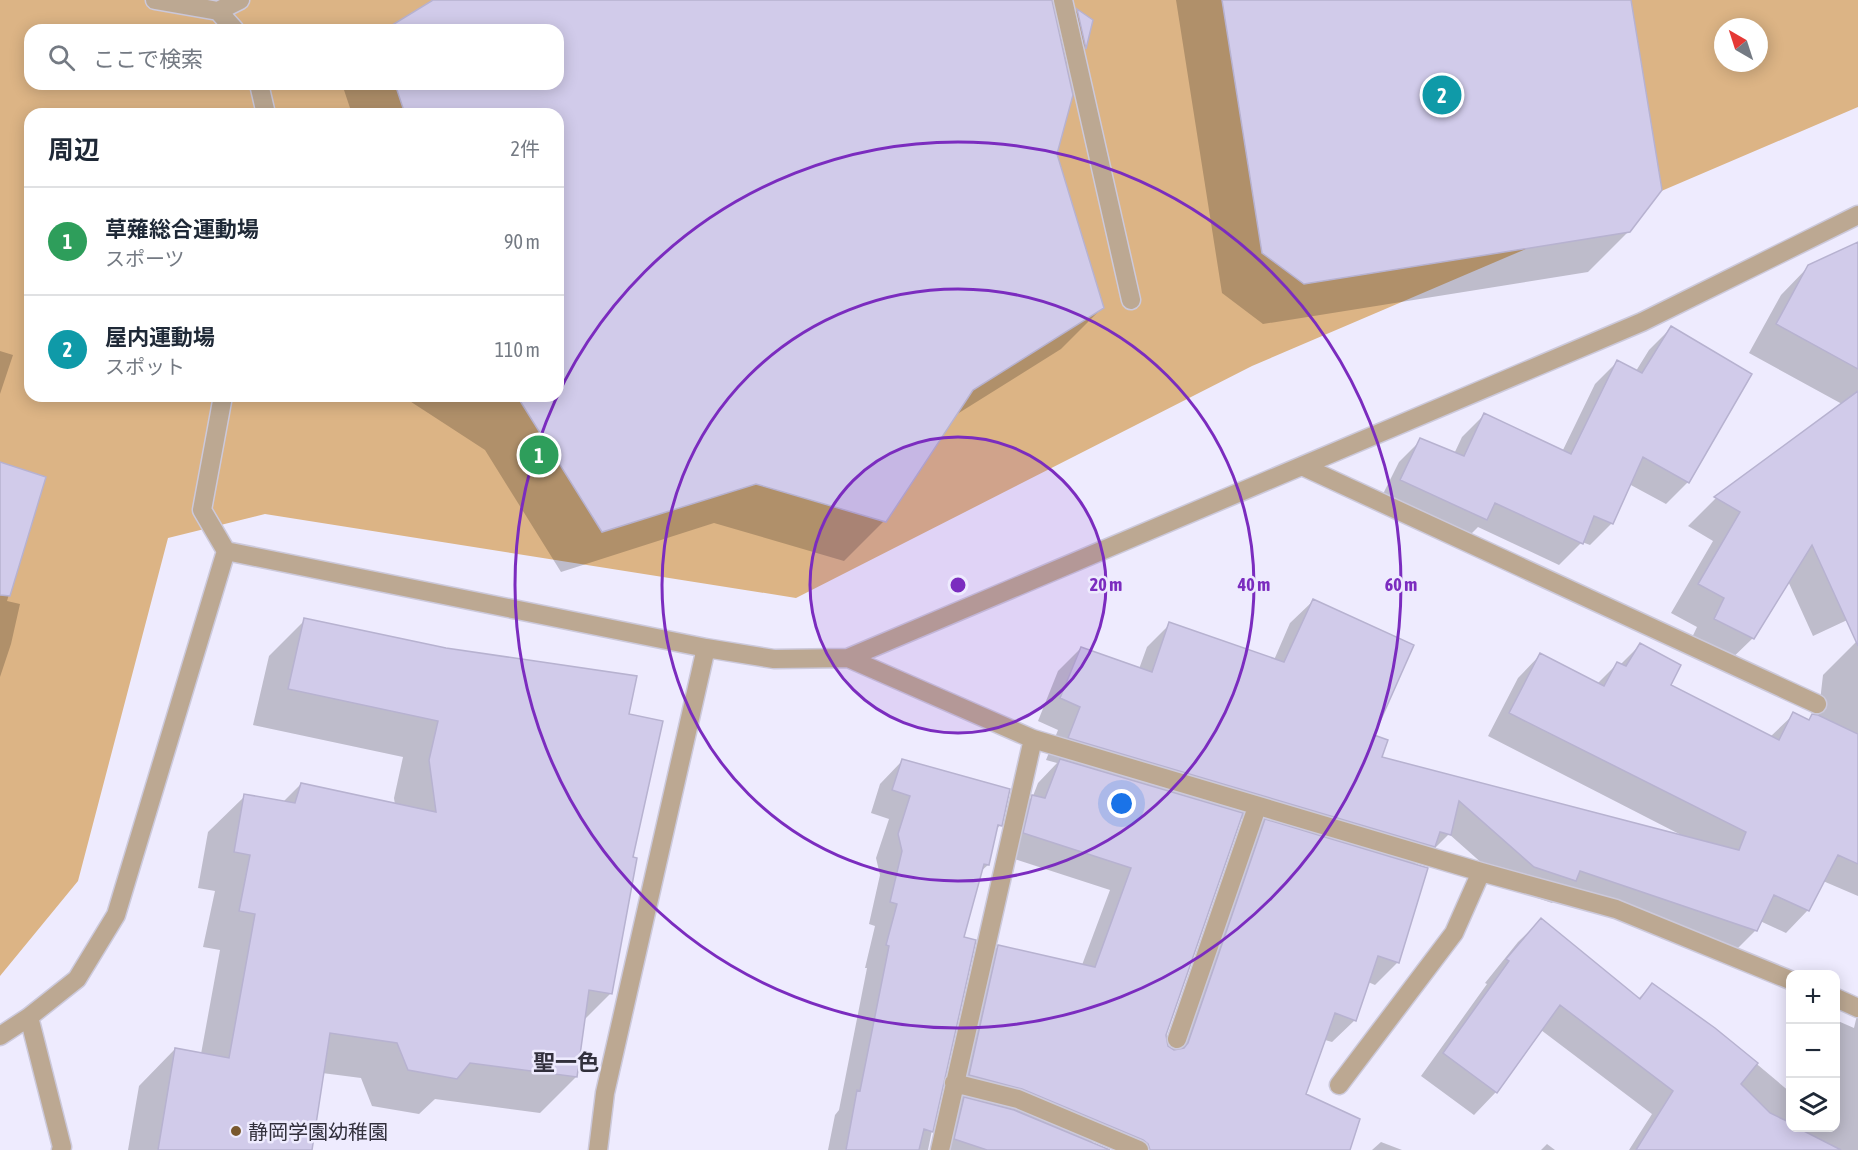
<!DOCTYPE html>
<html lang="ja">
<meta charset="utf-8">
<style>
:root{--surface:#fff;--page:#f2f2f3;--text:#1f2937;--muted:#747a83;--line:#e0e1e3;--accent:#79582e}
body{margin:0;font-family:"Asap Condensed","Noto Sans JP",sans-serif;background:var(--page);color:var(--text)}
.controls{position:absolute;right:18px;bottom:18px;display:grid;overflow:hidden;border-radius:12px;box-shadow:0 3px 15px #0003}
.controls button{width:54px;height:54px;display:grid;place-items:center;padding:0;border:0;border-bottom:2px solid var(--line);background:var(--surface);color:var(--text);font:30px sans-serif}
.compass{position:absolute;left:1714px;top:18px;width:54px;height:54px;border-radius:50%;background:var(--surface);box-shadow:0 3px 15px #0003;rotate:321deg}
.you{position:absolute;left:1122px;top:804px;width:21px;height:21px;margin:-15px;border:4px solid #fff;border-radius:50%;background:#1a73e8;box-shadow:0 0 0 9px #1a73e833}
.badge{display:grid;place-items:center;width:39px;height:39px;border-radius:50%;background:var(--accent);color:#fff;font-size:20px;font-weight:700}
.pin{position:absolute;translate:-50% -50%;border:3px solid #fff;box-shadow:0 2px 6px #0006}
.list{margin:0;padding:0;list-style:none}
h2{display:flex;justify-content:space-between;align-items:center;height:78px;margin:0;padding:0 24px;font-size:26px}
h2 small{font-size:20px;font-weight:400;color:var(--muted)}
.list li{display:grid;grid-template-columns:39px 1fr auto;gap:18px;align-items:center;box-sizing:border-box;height:108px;padding:0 24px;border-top:2px solid var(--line)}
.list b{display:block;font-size:22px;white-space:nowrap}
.list p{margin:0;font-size:20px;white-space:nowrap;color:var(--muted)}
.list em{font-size:20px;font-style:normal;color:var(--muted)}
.icon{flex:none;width:33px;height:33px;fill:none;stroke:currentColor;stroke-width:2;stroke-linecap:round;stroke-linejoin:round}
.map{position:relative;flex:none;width:1858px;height:1150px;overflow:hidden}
.search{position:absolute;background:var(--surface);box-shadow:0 3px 15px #0003;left:24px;top:24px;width:540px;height:66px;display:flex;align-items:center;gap:15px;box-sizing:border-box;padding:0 21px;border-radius:18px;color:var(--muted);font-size:22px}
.panel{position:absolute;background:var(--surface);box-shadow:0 3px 15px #0003;left:24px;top:108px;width:540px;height:294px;border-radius:18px}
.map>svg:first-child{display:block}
</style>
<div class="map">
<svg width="1858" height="1150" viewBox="0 0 1858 1150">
<rect width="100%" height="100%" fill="#eeebfe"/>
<path fill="#dcb485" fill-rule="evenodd" d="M0 0H1858V107L1252 366 796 598 265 514 168 538 78 881 0 976ZM1723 27H1759V63H1723ZM30 30H558V84H30ZM30 114H558V396H30Z"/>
<path fill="#0003" fill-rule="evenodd" d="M436 0H1051L1057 31 1077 11 1092 21 1084 48 1065 67 1056 154 1102 308 1061 349 954 416 884 521 844 561 714 523 561 572 485 450 402 396H558V114H352L342 84H558V30H387Z
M1176 0H1629V231L1588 272 1263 324 1222 293Z
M1858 244V615L1813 636 1788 581 1753 638 1724 666 1687 648 1697 627 1671 613 1713 541 1688 526 1715 499 1842 404 1749 353 1781 295 1809 266Z
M1671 328 1750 375 1688 482 1666 504 1629 484 1612 523 1590 545 1582 542 1559 565 1478 527 1464 541 1379 502 1399 462 1421 440 1454 454 1462 437 1484 415 1562 452 1595 384 1617 362 1636 371 1649 350Z
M0 351 13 355 0 394Z
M0 464 44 478 7 601 20 604 11 644 0 677Z
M1313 601 1372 736 1380 759 1687 838 1488 736 1518 678 1540 655 1597 684 1617 664 1620 665 1640 645 1669 685 1770 737 1794 714 1817 727 1823 675 1856 642 1858 643V896L1823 881 1808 910 1786 933 1760 921 1756 930 1733 953 1561 894 1552 903 1511 889 1449 834 1427 856H1424L1414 865 1398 962 1375 985 1368 982 1355 1020 1332 1042 1325 1040 1304 1095 1349 1150H1179L1109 1125 1091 1143 1101 1150H934L941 1121 961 1101 947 1097 976 969 998 946 1082 965 1110 890 1002 855 1010 819 1033 796 1038 783 1057 763 1046 760 1058 730 1038 721 1058 671 1081 648 1139 669 1147 647 1170 624 1274 660 1290 623ZM1240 818 1262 824 1242 844 1171 1050 1167 1047 1165 1035Z
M305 620 627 715 631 858 611 993 583 1021 576 1077 540 1113 435 1099 419 1114 372 1106 361 1078 322 1073 310 1150H128L139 1086 175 1049 201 1054 220 950 203 947 215 891 198 888 208 832 245 796 283 802 301 784 395 805 394 798 403 757 253 725 269 656Z
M902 761 1000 825 996 830 988 865 980 872 962 938 942 1081 928 1150H828L835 1115 839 1110 867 968H865L875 926 869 924 880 875 876 858 889 819 871 813 880 784Z
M1541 920 1638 999 1652 985 1715 1029 1790 1092V1128H1836V1023L1838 1021 1854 1028 1858 1011V1150H1629L1652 1114 1541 1030 1496 1092 1474 1115 1421 1076 1487 984 1485 983 1518 942Z
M1381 1142 1402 1150H1372Z
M1547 1144 1555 1150H1541Z"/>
<path fill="#d1cbea" stroke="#b7b2d0" stroke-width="1.5" d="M433 0H1052L1073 95 1057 154 1104 308 973 390 886 522 756 484 602 532 517 396H558V114H405L395 84H558V30H384Z
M1222 0H1631L1662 190 1630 232 1304 284 1262 253Z
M1077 9 1093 20 1086 49Z
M1858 242V369L1776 324 1808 265Z
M1671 326 1752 374 1689 483 1643 457 1613 524 1594 516 1583 544 1495 503 1487 520 1400 480 1420 438 1464 456 1484 413 1571 454 1617 360 1642 373Z
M1858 391V646L1812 545 1754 639 1714 619 1724 598 1698 584 1740 512 1714 497Z
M0 462 46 477 10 596 0 595Z
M1313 599 1414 645 1374 735 1388 740 1382 757 1739 850 1746 832 1509 713 1540 653 1604 686 1617 662 1626 666 1640 643 1681 665 1671 685 1779 740 1793 712 1809 720 1812 714 1818 715 1858 734V864L1838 855 1809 911 1774 895 1757 931 1580 871 1576 881 1534 867 1459 801 1451 835 1440 832 1435 847 1068 738 1080 707 1060 698 1081 647 1152 672 1169 622 1284 662Z
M304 618 446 648 637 676 629 714 663 721 633 857 637 858 612 994 589 990 577 1077 470 1063 457 1079 408 1070 397 1043 330 1033 312 1150H158L175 1048 229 1058 255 914 239 911 250 855 234 852 244 794 295 803 301 783 436 812 429 760 438 721 288 689Z
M902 759 1010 789 1002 826 998 825 989 865 984 864 964 937 976 940 933 1132 924 1129 919 1150H846L857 1090 860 1091 889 946 886 945 897 904 890 902 902 851 898 834 910 796 892 790Z
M1060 759 1243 813 1166 1035 1168 1046 1174 1050 1184 1048 1188 1043 1265 819 1428 868 1399 963 1378 956 1356 1021 1335 1013 1306 1094 1360 1119 1350 1150H1150L1148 1144 1143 1140 1022 1089 969 1075 998 945 1095 967 1131 868 1023 833 1032 795 1045 798Z
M1541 918 1640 999 1652 983 1715 1028 1758 1063 1741 1084 1770 1113 1791 1123V1128H1798L1841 1150H1636L1673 1091 1560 1005 1497 1093 1443 1053 1509 961 1506 959Z
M964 1097 1014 1110 1110 1150H987L954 1139Z"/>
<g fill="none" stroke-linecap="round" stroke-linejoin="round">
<defs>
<path id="minor" d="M155 0 218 11 240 0
M1063 0 1131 300
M218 11 235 30
M259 84 266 114
M223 396 202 510 226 551
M1302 466 1817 704
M848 658 1033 739 1481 872 1616 909 1790 980
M1836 998 1858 1008
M29 1017 62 1147 61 1150
M0 1036 29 1017 77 979 116 915 226 551 706 648 774 659 848 658 1642 322 1858 215
M1177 1039 1257 807
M954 1083 1018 1099 1139 1150
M1339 1085 1454 933 1481 872
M598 1150 605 1093 706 648
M940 1150 1033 739"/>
</defs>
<use href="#minor" stroke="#ccc9db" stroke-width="21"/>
<use href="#minor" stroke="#bca892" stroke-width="18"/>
</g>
<circle cx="958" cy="585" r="148" fill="#7b2cbf" fill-opacity=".12"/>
<g fill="none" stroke="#7b2cbf" stroke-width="3">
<circle cx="958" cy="585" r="148"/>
<circle cx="958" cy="585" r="296"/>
<circle cx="958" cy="585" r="443"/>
</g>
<circle fill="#79582e" stroke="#eeebfe" stroke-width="2" cx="236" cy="1131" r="6"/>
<g text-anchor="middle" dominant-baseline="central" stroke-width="5" stroke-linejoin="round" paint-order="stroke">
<g font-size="20" fill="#32303c" stroke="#eeebfe" text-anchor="start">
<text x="248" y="1131">静岡学園幼稚園</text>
</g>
<g font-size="22" font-weight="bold" fill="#32303c" stroke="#eeebfe">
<text x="566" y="1062">聖一色</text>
</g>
</g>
<circle cx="958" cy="585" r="9" fill="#7b2cbf" stroke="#eeebfe" stroke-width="3"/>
<g font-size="18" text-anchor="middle" font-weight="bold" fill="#7b2cbf" stroke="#eeebfe" stroke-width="5" stroke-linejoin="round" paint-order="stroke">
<text x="1106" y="591">20 m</text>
<text x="1254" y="591">40 m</text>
<text x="1401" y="591">60 m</text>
</g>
</svg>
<div class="controls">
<button>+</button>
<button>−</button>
<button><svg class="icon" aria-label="layers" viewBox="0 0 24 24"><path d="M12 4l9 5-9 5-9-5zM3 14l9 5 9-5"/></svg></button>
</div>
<svg class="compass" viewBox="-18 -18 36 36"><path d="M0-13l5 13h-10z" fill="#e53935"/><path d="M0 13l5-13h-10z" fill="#747a83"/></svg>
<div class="you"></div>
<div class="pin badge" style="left:539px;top:455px;background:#2e9e5b">1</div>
<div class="pin badge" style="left:1442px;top:95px;background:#0f9aa8">2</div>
<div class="search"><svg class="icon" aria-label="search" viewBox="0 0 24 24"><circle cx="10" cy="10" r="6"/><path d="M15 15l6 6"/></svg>ここで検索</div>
<section class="panel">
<h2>周辺<small>2件</small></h2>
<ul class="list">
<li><span class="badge" style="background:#2e9e5b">1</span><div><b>草薙総合運動場</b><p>スポーツ</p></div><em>90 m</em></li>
<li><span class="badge" style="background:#0f9aa8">2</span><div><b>屋内運動場</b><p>スポット</p></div><em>110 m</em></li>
</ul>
</section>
</div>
